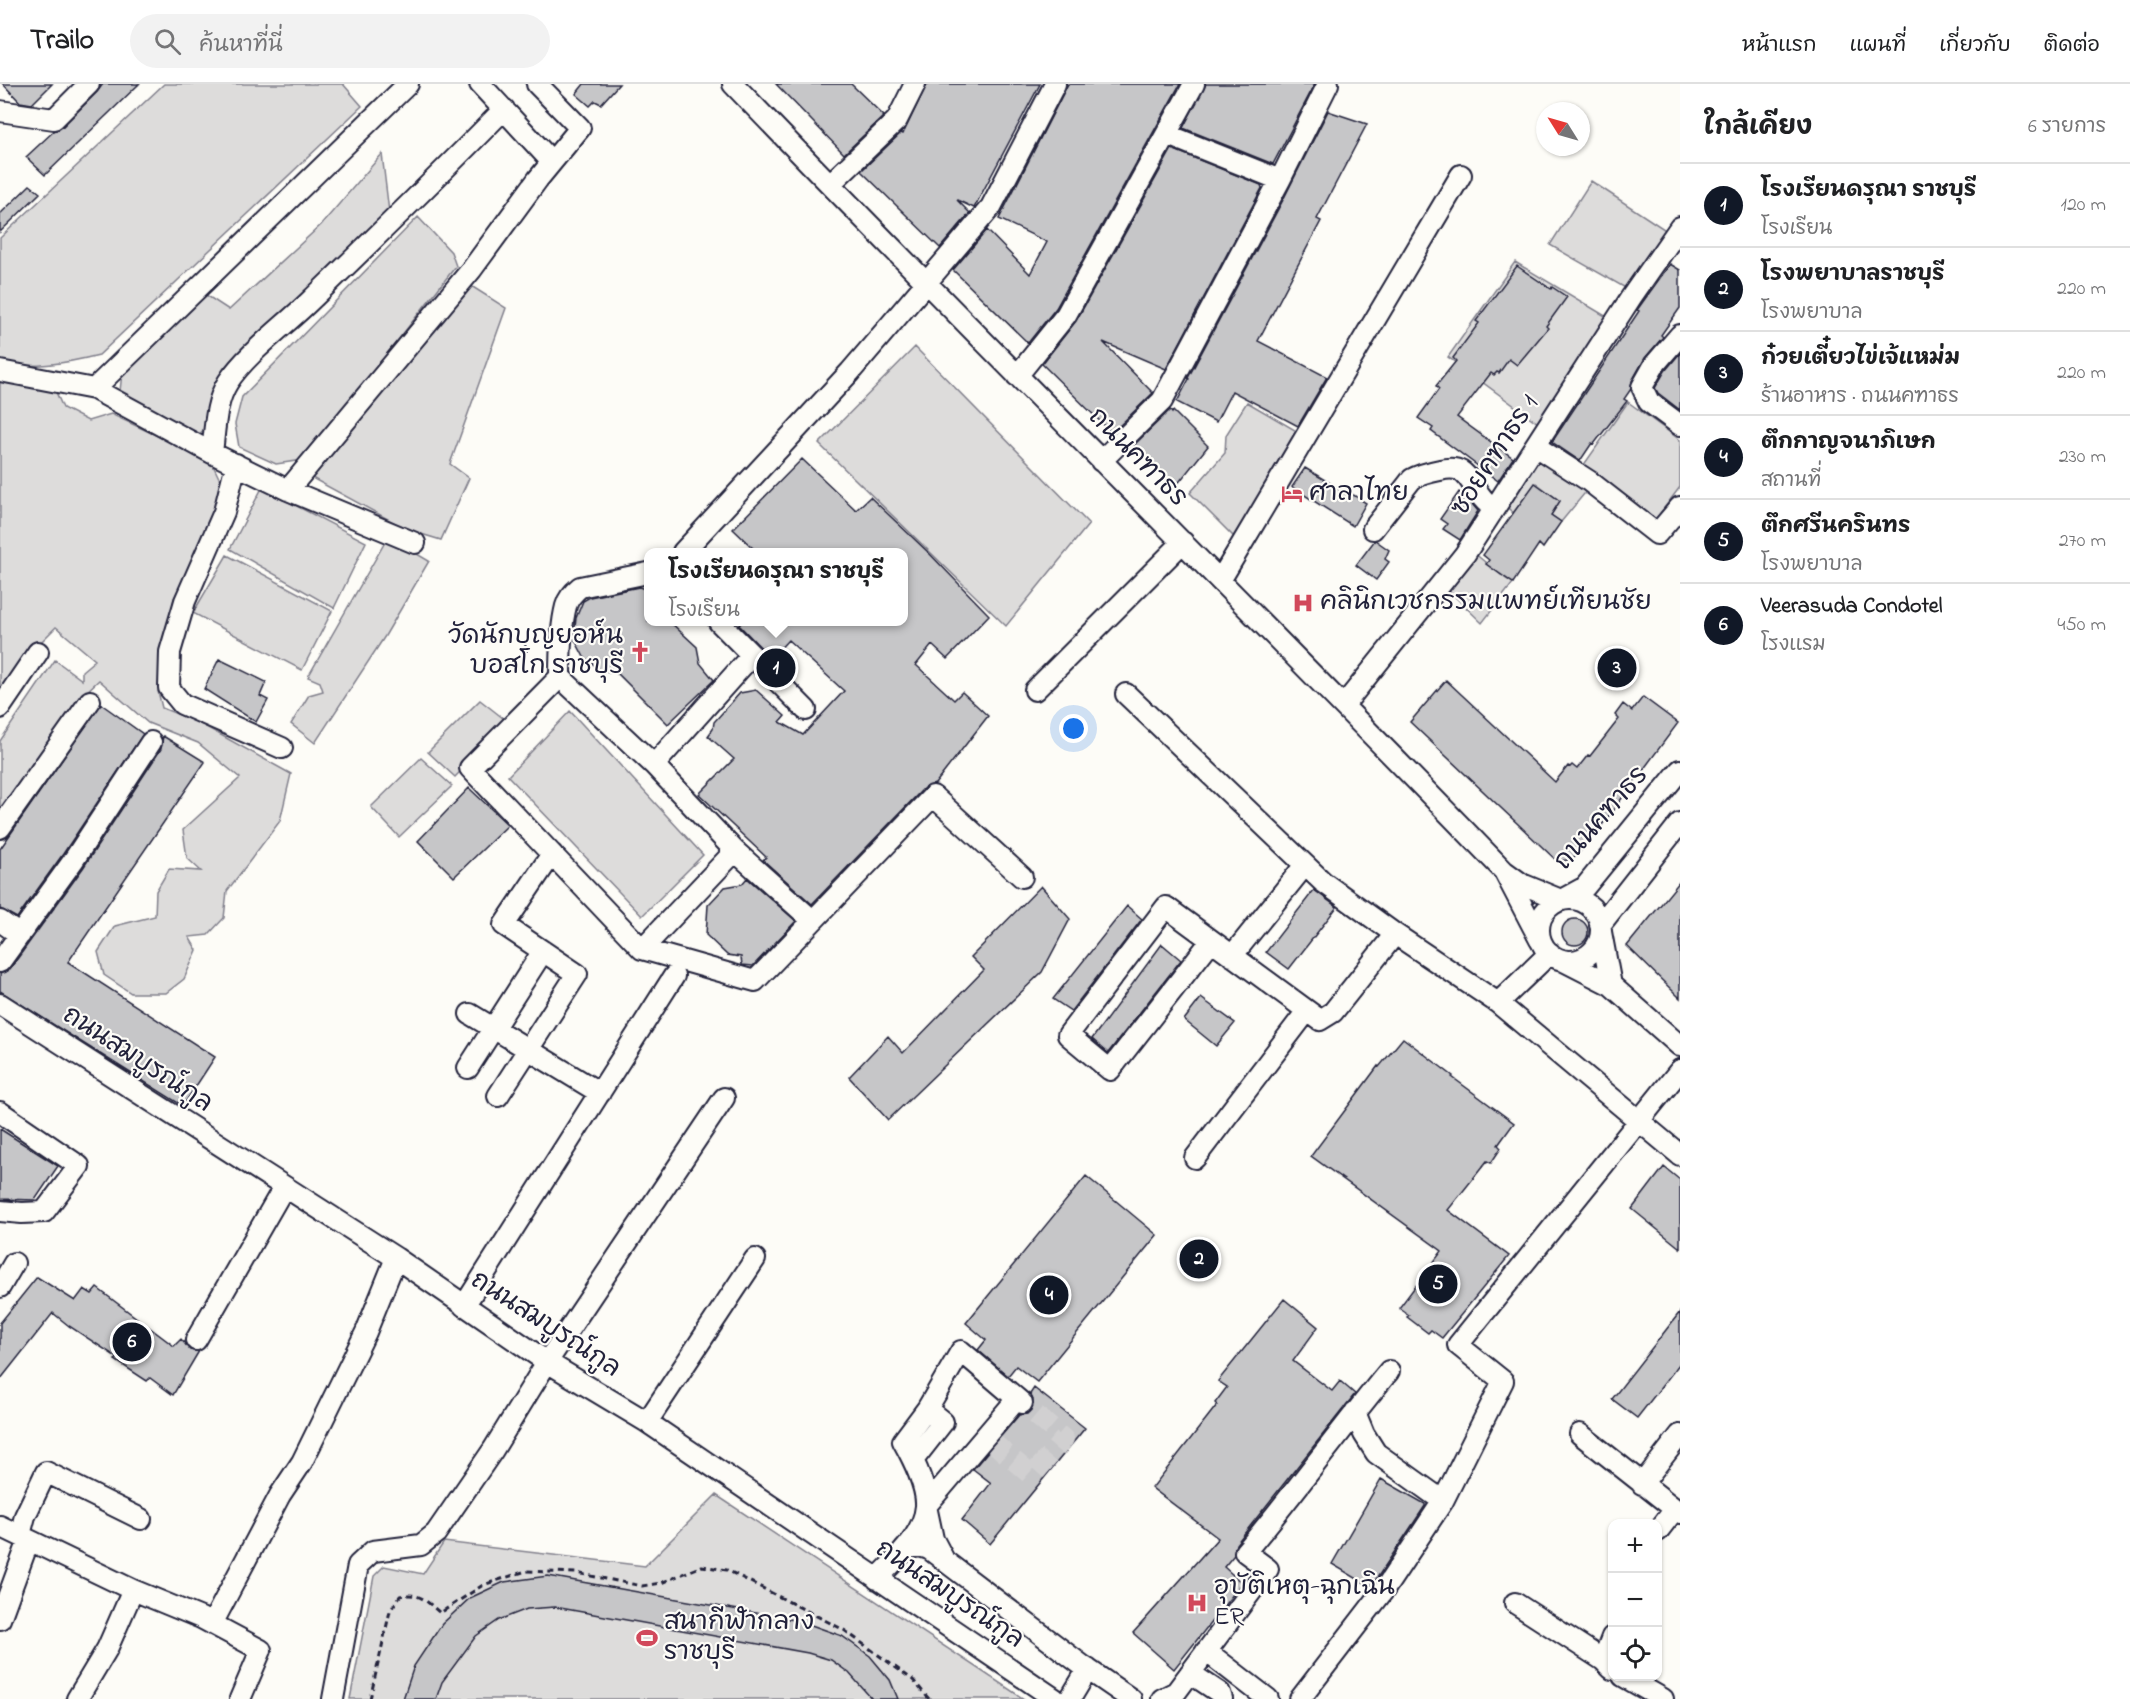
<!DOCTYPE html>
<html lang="th">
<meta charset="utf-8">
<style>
:root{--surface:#fff;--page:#f2f2f2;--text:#202124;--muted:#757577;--line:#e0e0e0;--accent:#111827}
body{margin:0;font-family:"Indie Flower","Playpen Sans Thai",sans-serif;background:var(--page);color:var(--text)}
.controls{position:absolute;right:18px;bottom:18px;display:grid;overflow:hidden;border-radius:12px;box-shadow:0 2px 4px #0004}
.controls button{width:54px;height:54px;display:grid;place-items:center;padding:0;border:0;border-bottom:2px solid var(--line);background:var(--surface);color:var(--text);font:30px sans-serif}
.compass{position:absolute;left:1536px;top:18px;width:54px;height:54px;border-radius:50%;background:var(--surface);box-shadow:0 2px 4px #0004;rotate:307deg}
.you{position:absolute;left:1074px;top:645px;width:21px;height:21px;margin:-15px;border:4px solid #fff;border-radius:50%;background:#1a73e8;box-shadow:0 0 0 9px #1a73e833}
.badge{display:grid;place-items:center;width:39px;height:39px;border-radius:50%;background:var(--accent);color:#fff;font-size:20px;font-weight:700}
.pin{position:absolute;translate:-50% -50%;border:3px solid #fff;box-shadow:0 2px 6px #0006}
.popup{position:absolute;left:644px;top:464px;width:264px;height:78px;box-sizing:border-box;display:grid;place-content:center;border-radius:12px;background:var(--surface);filter:drop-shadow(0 2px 4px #0005);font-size:20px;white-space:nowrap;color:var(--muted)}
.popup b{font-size:22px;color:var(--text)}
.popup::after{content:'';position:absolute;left:50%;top:100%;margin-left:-12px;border:12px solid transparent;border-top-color:var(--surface)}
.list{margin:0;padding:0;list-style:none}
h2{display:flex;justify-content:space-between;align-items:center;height:78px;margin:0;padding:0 24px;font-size:26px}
h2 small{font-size:20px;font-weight:400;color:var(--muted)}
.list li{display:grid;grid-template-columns:39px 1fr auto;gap:18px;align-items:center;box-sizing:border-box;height:84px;padding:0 24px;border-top:2px solid var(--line)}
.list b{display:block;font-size:22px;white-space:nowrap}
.list p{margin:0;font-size:20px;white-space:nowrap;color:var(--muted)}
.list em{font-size:20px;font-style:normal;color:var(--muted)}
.icon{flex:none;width:33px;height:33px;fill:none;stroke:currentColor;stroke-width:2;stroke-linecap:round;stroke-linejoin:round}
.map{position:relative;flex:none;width:1680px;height:1615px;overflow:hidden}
header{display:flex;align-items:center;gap:36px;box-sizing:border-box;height:84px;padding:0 30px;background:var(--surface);border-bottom:2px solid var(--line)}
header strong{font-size:28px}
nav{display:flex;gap:33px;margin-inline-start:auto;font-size:21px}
.search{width:420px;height:54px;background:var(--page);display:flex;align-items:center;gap:15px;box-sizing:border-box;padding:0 21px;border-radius:33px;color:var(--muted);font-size:22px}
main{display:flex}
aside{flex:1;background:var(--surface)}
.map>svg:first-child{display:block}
</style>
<header>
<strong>Trailo</strong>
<div class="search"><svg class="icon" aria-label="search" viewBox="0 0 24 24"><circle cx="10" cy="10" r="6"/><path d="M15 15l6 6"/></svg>ค้นหาที่นี่</div>
<nav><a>หน้าแรก</a><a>แผนที่</a><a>เกี่ยวกับ</a><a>ติดต่อ</a></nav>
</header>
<main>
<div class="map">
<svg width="1680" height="1615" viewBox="0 0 1680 1615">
<rect width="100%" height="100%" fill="#fdfcf7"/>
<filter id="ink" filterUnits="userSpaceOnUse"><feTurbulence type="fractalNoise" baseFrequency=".0167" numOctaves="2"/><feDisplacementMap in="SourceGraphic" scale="12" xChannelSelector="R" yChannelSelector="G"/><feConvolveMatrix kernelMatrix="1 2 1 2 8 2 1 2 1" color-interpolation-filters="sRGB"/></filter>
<g filter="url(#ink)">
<path fill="#dddcdb" stroke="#807f8b" stroke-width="1.5" d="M164 0H343L362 22 99 271C67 279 33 285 0 279V154Z
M382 70 389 128 266 249 208 342 198 351 131 321 120 307 122 289 203 209 229 226 321 141Z
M1591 97 1667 147 1629 206 1550 161Z
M418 133 451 168 456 182 369 293 351 323 303 376 276 380 239 363 235 340 242 313Z
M1515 178 1612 236 1586 264 1588 268 1580 280 1575 281 1566 293 1568 298 1558 317H1552L1543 330 1545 336 1542 342 1448 273Z
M468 200 506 224 450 380 469 394 441 456 408 446 312 394 311 385Z
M915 263 1089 440 1006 542 819 360Z
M0 297 55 306 63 324 88 337 111 330 211 377 221 398 216 433 174 514 158 607 162 624 199 639 291 690 280 737 227 807 224 834 208 851 189 853 197 866 184 895 166 909H131L104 891 98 868 115 842 155 832 156 807 169 785 201 787 187 774 183 746 240 694 198 659 148 639 99 596 83 611 0 732V657L55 576 82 596V587L95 576 56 543 40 559 0 612Z
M1247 318 1300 349 1237 456 1190 409 1225 369 1226 351Z
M1628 318 1680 356V403L1655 436 1583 382Z
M1538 369 1589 404 1561 438 1551 431 1560 417 1536 399 1513 429 1505 421Z
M262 404 366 458 334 524 230 465Z
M388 453 429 477 385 552 315 659 291 640 309 611 323 607 320 598 308 593Z
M1474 469 1501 491 1503 489 1507 492 1505 494 1513 499 1482 539 1447 505Z
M227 471 332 527 302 586 193 529Z
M480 616 508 638 455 693 428 668Z
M570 627 703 771 642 832 508 692Z
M421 674 452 702 399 753 371 723Z
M716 1411 1024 1615H350L374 1492 384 1482 423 1490 444 1458 645 1482Z"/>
<path fill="#c6c6c8" stroke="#22223b" stroke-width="1.5" d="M3 0H52L32 20 20 18Z
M103 0H139L45 91 26 73 54 47 62 43 97 8Z
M584 0H619L601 20 595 17 590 22 576 10Z
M776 0H851L884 32 844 70Z
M927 0H1040L974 124 957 116 970 129 940 164 861 87 901 49 903 50Z
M1068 0H1180L1056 224 1028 259 953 186 987 146 1030 190 1047 158 999 135Z
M1206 0H1315L1273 80 1183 44Z
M1328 27 1367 40 1317 135 1321 137 1258 257 1327 293 1298 342 1232 307 1216 338 1177 318 1189 295 1188 294 1283 116Z
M1172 65 1261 101 1262 104 1166 285 1103 258 1153 309 1112 349 1042 280 1076 237Z
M30 101 40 109 0 148V130Z
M1670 180 1680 186V224L1661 251 1663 253 1645 274 1632 297 1631 305 1624 315 1627 317 1594 360 1592 359 1580 377 1552 358 1639 227 1637 226 1642 219Z
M1517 182 1551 205 1552 203 1567 213 1546 242 1548 244 1517 281 1509 275 1499 289 1497 288 1494 291 1491 289 1457 333 1513 374 1498 397 1431 347 1433 344 1418 334 1439 305 1436 302 1456 277 1453 274 1479 239 1476 237Z
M1680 269V326L1658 309 1655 304 1665 287Z
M1170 326 1172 329 1173 327 1208 362 1176 402 1133 362Z
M802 375 856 426 870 413 929 469 989 531 947 575 932 561 916 581 954 616 962 608 988 632 935 700 924 704 812 820 763 776 766 773 699 710 734 675 708 652 713 645 714 638 740 609 756 606 785 632 780 638 803 651 844 607 788 556 774 571 767 570 739 541 743 537H903V468H757L733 445Z
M1305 384 1351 412 1352 410 1366 419 1353 442 1292 403Z
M1535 399 1560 417 1551 431 1561 438 1543 464 1539 460 1513 499 1486 480 1489 476 1483 471Z
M1459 408 1467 414 1478 427 1460 456 1443 445 1447 440 1440 435Z
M1375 456 1389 466 1385 475 1389 478 1376 496 1356 481Z
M639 503 648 506V537H669L697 563 700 579 714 596 668 640 618 590 599 585 584 573 574 554 576 534 583 517 590 513Z
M219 575 266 598 260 612 268 616 256 638 204 605Z
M1446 596 1555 698 1568 682 1570 683 1572 681 1577 685 1588 671 1590 672 1619 635 1615 631 1623 620 1632 627 1643 613 1678 639 1602 741 1578 770 1569 776 1557 777 1410 638Z
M101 620 143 650 63 770 17 834 0 825V765Z
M163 652 205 678 68 878 215 973 183 1022 0 907V890L10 885 83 784 161 665Z
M469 704 508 741 454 793 418 757Z
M747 794 796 837 753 882 742 881 741 873 727 871 706 851 708 821 725 803 742 800Z
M1680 797V914L1627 862Z
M1041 802 1070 835 1042 888 888 1036 849 993 888 952 903 969 984 886 971 873Z
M1314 806 1337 823 1289 885 1266 868Z
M1127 822 1142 835 1071 927 1053 915Z
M1562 848a13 13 0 1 1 26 0a13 13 0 1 1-26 0Z
M1162 860 1181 876 1108 969 1092 955Z
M1201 914 1235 939 1216 962 1184 936Z
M1403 954 1453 992 1452 993 1514 1039 1498 1061 1501 1064 1491 1079 1487 1077 1448 1126 1509 1172 1442 1254 1431 1246 1428 1249 1407 1233 1409 1231 1399 1224 1442 1167 1311 1072 1378 982 1379 983Z
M0 1045 58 1082 35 1116 0 1115Z
M1664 1083 1680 1096V1164L1632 1125Z
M1086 1092 1157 1151 1037 1298 1016 1282 1008 1292 978 1266 986 1256 966 1239Z
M37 1193 75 1217 84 1205 92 1210 97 1204 174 1262 181 1255 190 1266 199 1267 173 1311 150 1294 147 1297 115 1276 118 1274 69 1242 53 1229 0 1296V1239Z
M1284 1215 1318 1243 1293 1277 1332 1307 1340 1297 1355 1310 1236 1460 1234 1471 1224 1483 1242 1499 1174 1585 1133 1549 1218 1454 1152 1404 1217 1321 1215 1319 1227 1303 1218 1297Z
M1680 1228V1279L1637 1334 1612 1315Z
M1034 1304 1085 1344 990 1460 962 1436 991 1399 973 1385 1019 1331 1027 1330 1031 1326 1033 1316 1030 1310Z
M1381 1395 1425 1420V1422L1371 1503 1332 1480Z
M548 1492 800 1537 842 1552 870 1572 890 1596 898 1615H872L849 1589 831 1576 808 1569 555 1523 527 1525 499 1536 476 1552 442 1598 436 1615H403L414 1582 442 1540 470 1514 504 1498Z"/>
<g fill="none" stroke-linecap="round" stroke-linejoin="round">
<path stroke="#d1d0d1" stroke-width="20" stroke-dasharray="20 10" stroke-linecap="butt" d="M991 1357 1032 1392 1064 1355 1022 1319"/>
<defs>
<path id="minor" d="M480 0 552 78
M733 0C987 265 1249 522 1504 787L1522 800 1561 816
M0 27 54 35 89 0
M1168 51 1280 96
M830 100 897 36 915 0
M1680 251 1655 280 1642 303 1649 318 1680 341
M0 287 94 305 212 369 288 406 415 459
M1017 292 1066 231 1194 0
M94 305 408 0
M1535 362 1589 397 1657 450 1680 423
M212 369C215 346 215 318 228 298 246 270 287 240 312 215 377 152 441 90 504 25
M1101 377 1162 317 1280 96 1328 0
M236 380 224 428 185 517 170 568 169 604 182 620 282 664
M288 406 472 185 538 95 580 44 537 0
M1373 445 1412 395C1421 390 1430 388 1440 386 1465 380 1467 394 1480 411 1484 417 1489 421 1494 425
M683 468 850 288 991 123 1055 0
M1221 495 1461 91
M719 538 806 626
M752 571 654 681 560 593 470 684 642 865 755 897 933 712 1022 793
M560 593C560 573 561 541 566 522 568 514 574 508 580 503L648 489
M1035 606 1183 458
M1126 610 1323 798 1395 850 1498 919 1680 1071
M1344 621 1465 470 1632 212 1680 143
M0 624 38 568
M0 744 90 617
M735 767 812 836
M1505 789 1540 856
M1563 815 1585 803 1680 686
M1539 846a31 31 0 1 1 62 0a31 31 0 1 1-62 0Z
M0 837 20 851
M1600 841 1680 739
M1601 848 1611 901
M1211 857 1110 986 1068 951 1166 823 1320 936 1333 928 1395 850
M642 865 735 767 654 681
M1232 872 1305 781
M1562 876 1611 901 1680 962
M0 878 73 777 151 658
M1498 919 1550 869
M0 920 396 1174 547 1278 647 1338 1055 1615
M470 930 600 1009
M468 984 543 867
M498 1012 577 890 504 841 552 770
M0 1028 79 1082 44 1128 22 1129 0 1127
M1195 1074 1307 927
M0 1203 14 1179
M464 1222 674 892
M196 1256 284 1103
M1355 1328 1364 1350 1376 1369 1443 1417
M647 1338 755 1175
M1580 1350 1680 1429
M914 1375 943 1338 927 1325
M1642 1400 1680 1351
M0 1442 133 1506 201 1534 261 1566 240 1615
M1658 1447 1675 1425
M20 1451 25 1432 46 1388 141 1435
M905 1465 920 1462 929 1465 1083 1582 1131 1615
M943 1474 933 1455 926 1422 1017 1315
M877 1495C895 1476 924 1451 926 1422 927 1403 912 1373 903 1357L927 1325 961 1267 1022 1319
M1515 1519 1603 1576 1612 1585
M0 1535 29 1456
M212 1540 280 1411 302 1378 366 1248 396 1174
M1206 1567 1268 1615
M1603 1576 1612 1553
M1190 1589 1220 1609 1222 1615
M1623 1592 1663 1615
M77 1615 107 1565 133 1506
M333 1615 358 1481 373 1467 421 1461 436 1449 493 1366 547 1278 724 1014
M1070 1615 1088 1585
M1162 1615 1176 1608 1268 1485 1245 1468C1295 1409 1340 1346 1389 1287
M1300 1615 1384 1506 1443 1417 1503 1297 1458 1261 1680 986"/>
</defs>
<use href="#minor" stroke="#22223b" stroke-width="24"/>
<path stroke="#22223b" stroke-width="3" stroke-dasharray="6 4.5" stroke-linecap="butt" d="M370 1615 390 1527 400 1512C420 1508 426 1517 440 1529L483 1501 526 1487 576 1489 642 1502 661 1499 702 1482 727 1486 844 1546 913 1596 929 1615"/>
<use href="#minor" stroke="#fdfcf7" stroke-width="20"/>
</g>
</g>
<defs>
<symbol id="hotel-bare" viewBox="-9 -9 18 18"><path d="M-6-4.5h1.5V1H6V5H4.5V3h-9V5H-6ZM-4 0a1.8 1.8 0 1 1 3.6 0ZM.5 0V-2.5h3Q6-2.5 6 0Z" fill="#d1495b" stroke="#fdfcf7" stroke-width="2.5" paint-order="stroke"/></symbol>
<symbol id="hospital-bare" viewBox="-9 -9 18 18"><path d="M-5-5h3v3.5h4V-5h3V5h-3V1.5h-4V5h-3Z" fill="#d1495b" stroke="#fdfcf7" stroke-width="2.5" paint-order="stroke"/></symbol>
<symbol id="church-bare" viewBox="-9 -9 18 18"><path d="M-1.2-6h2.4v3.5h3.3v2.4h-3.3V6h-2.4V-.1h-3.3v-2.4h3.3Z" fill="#d1495b" stroke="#fdfcf7" stroke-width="2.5" paint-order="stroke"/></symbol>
<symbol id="stadium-bare" viewBox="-9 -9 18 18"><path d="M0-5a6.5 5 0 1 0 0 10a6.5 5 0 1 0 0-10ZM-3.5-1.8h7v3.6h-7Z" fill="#d1495b" stroke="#fdfcf7" stroke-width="2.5" paint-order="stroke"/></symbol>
</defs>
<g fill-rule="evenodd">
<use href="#hotel-bare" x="1277" y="395" width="30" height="30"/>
<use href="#hospital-bare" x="1288" y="504" width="30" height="30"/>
<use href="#church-bare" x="625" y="553" width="30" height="30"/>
<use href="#hospital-bare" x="1182" y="1504" width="30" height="30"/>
<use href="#stadium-bare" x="632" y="1539" width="30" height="30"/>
</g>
<g text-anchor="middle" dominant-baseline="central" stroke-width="4.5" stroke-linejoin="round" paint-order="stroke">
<g font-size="26" fill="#22223b" stroke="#fdfcf7">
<text transform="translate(1496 372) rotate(-57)">ซอยคฑาธร 1</text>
<text transform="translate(1137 374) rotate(45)">ถนนคฑาธร</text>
<text transform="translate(1602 735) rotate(-49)">ถนนคฑาธร</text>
<text transform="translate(137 976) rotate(33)">ถนนสมบูรณ์กูล</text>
<text transform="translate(545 1241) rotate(33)">ถนนสมบูรณ์กูล</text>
<text transform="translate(949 1511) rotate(34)">ถนนสมบูรณ์กูล</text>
</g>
<g font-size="26" fill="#22223b" stroke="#fdfcf7" text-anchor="start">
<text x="1309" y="410">ศาลาไทย</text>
<text x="1320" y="519">คลินิกเวชกรรมแพทย์เทียนชัย</text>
<text x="623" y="553" text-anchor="end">วัดนักบุญยอห์น<tspan x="623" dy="30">บอสโก ราชบุรี</tspan></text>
<text x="1214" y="1504">อุบัติเหตุ-ฉุกเฉิน<tspan x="1214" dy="30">ER</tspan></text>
<text x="664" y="1539">สนากีฬากลาง<tspan x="664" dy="30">ราชบุรี</tspan></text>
</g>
</g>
</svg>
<div class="controls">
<button>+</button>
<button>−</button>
<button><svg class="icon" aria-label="locate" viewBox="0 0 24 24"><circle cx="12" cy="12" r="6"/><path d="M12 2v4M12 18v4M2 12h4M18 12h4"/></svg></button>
</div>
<svg class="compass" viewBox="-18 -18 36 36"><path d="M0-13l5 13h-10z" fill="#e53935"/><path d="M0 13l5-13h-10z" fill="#757577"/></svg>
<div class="you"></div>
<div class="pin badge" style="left:776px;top:584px">1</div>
<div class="popup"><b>โรงเรียนดรุณา ราชบุรี</b>โรงเรียน</div>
<div class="pin badge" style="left:1199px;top:1175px">2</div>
<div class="pin badge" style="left:1617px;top:584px">3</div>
<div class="pin badge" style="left:1049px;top:1211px">4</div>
<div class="pin badge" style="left:1438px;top:1200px">5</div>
<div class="pin badge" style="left:132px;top:1258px">6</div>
</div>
<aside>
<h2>ใกล้เคียง<small>6 รายการ</small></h2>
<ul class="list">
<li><span class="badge">1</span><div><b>โรงเรียนดรุณา ราชบุรี</b><p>โรงเรียน</p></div><em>120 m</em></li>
<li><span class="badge">2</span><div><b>โรงพยาบาลราชบุรี</b><p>โรงพยาบาล</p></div><em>220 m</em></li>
<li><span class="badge">3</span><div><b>ก๋วยเตี๋ยวไข่เจ้แหม่ม</b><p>ร้านอาหาร · ถนนคฑาธร</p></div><em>220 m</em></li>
<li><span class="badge">4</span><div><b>ตึกกาญจนาภิเษก</b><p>สถานที่</p></div><em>230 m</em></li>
<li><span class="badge">5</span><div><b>ตึกศรีนครินทร</b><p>โรงพยาบาล</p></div><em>270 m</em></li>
<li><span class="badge">6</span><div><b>Veerasuda Condotel</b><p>โรงแรม</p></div><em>450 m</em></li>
</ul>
</aside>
</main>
